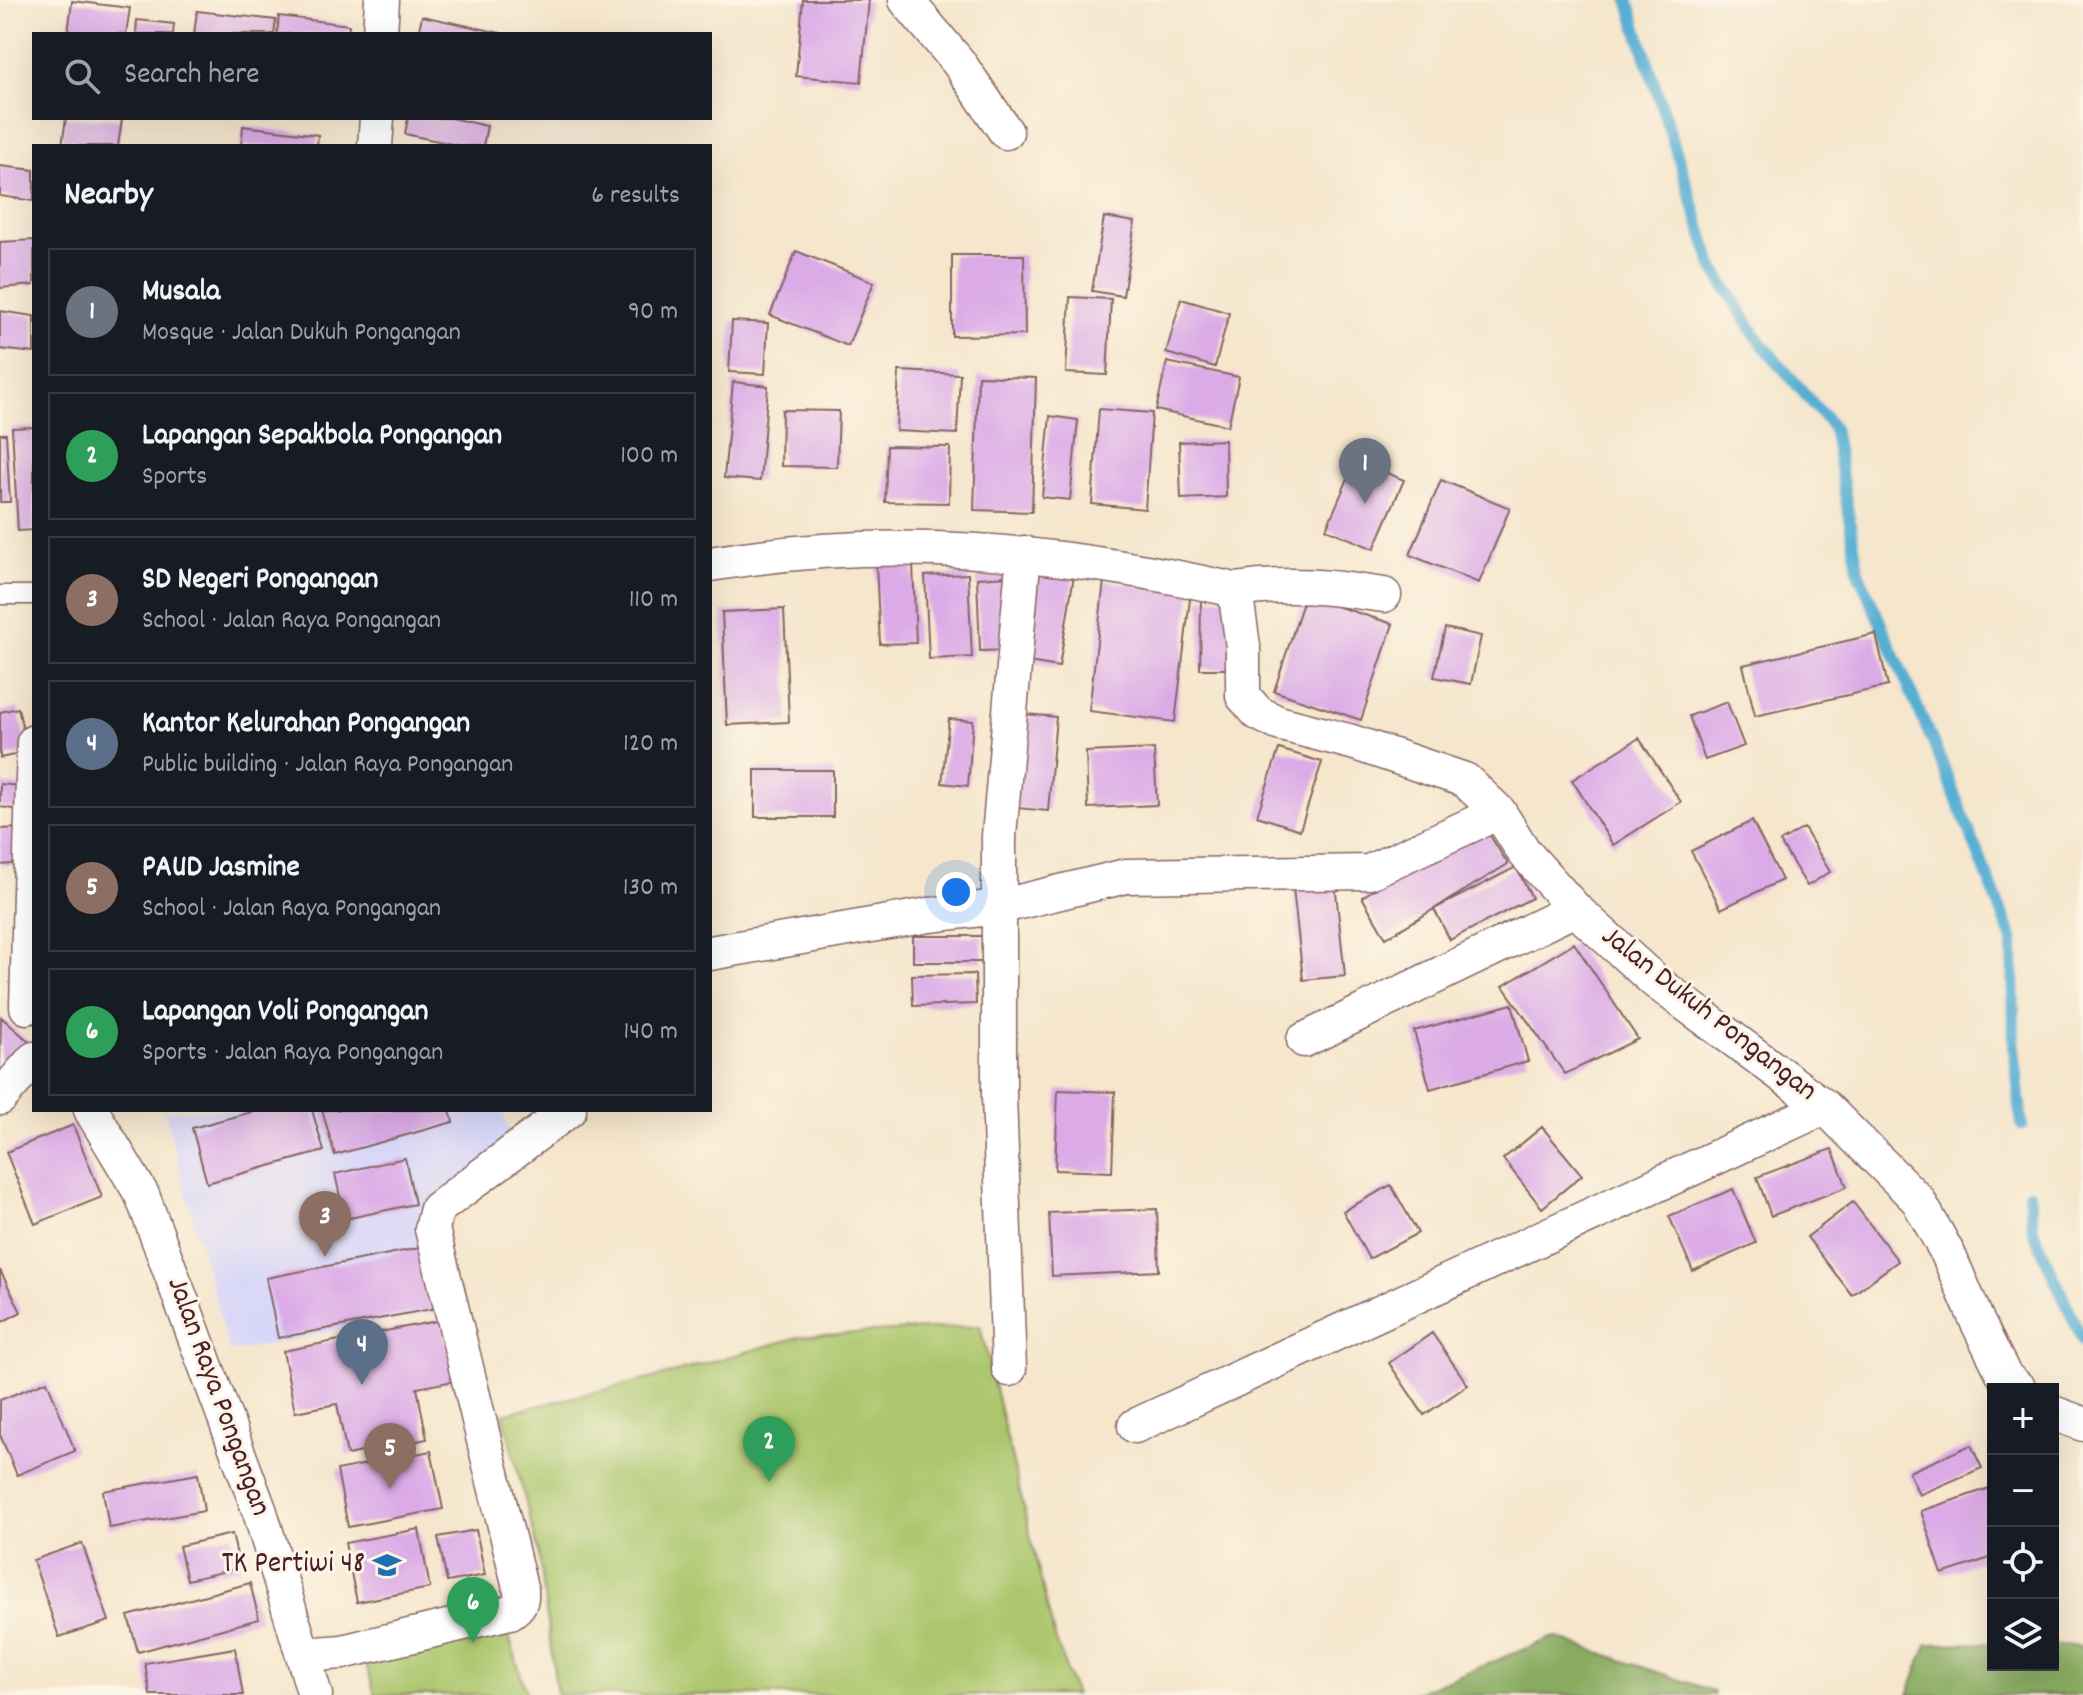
<!DOCTYPE html>
<meta charset="utf-8">
<style>
:root{--surface:#171b24;--page:#242831;--text:#f1f3f6;--muted:#9ea1a6;--line:#363941;--accent:#8c9099}
body{margin:0;font-family:Dekko,sans-serif;background:var(--page);color:var(--text)}
.controls{position:absolute;right:24px;bottom:24px;display:grid;overflow:hidden;border-radius:0px;box-shadow:0 8px 32px #0002}
.controls button{width:72px;height:72px;display:grid;place-items:center;padding:0;border:0;border-bottom:2px solid var(--line);background:var(--surface);color:var(--text);font:40px sans-serif}
.you{position:absolute;left:956px;top:892px;width:28px;height:28px;margin:-20px;border:6px solid #fff;border-radius:50%;background:#1a73e8;box-shadow:0 0 0 12px #1a73e833}
.badge{display:grid;place-items:center;width:52px;height:52px;border-radius:50%;background:var(--accent);color:#fff;font-size:26px;font-weight:700}
.pin{position:absolute;translate:-50% -66px;filter:drop-shadow(0 2px 4px #0008)}
.pin::after{content:'';position:absolute;top:42px;width:28px;height:24px;background:inherit;clip-path:polygon(0 0,100% 0,50% 100%)}
.list{margin:0;padding:0;list-style:none}
h2{display:flex;justify-content:space-between;align-items:center;height:104px;margin:0;padding:0 32px;font-size:34px}
h2 small{font-size:26px;font-weight:400;color:var(--muted)}
.list li{display:grid;grid-template-columns:52px 1fr auto;gap:24px;align-items:center;box-sizing:border-box;height:128px;margin:0 16px 16px;padding:0 16px;border:2px solid var(--line);border-radius:0px}
.list b{display:block;font-size:30px;white-space:nowrap}
.list p{margin:0;font-size:26px;white-space:nowrap;color:var(--muted)}
.list em{font-size:26px;font-style:normal;color:var(--muted)}
.icon{flex:none;width:44px;height:44px;fill:none;stroke:currentColor;stroke-width:2;stroke-linecap:round;stroke-linejoin:round}
.map{position:relative;flex:none;width:2083px;height:1695px;overflow:hidden}
.search{position:absolute;background:var(--surface);box-shadow:0 8px 32px #0002;left:32px;top:32px;width:680px;height:88px;display:flex;align-items:center;gap:20px;box-sizing:border-box;padding:0 28px;border-radius:0px;color:var(--muted);font-size:30px}
.panel{position:absolute;background:var(--surface);box-shadow:0 8px 32px #0002;left:32px;top:144px;width:680px;height:968px;border-radius:0px}
.map>svg:first-child{display:block}
</style>
<div class="map">
<svg width="2083" height="1695" viewBox="0 0 2083 1695">
<rect width="100%" height="100%" fill="#fcf5e5"/>
<filter id="ink" filterUnits="userSpaceOnUse"><feTurbulence type="fractalNoise" baseFrequency=".0125" numOctaves="2"/><feDisplacementMap in="SourceGraphic" scale="16" xChannelSelector="R" yChannelSelector="G"/><feConvolveMatrix kernelMatrix="1 2 1 2 8 2 1 2 1" color-interpolation-filters="sRGB"/></filter>
<filter id="wash" filterUnits="userSpaceOnUse"><feTurbulence type="fractalNoise" baseFrequency=".006" numOctaves="4" result="noise"/><feDisplacementMap in="SourceGraphic" scale="32" xChannelSelector="R" yChannelSelector="G"/><feGaussianBlur stdDeviation="1.8" result="paint"/><feColorMatrix in="noise" values="0 0 0 0 0 0 0 0 0 0 0 0 0 0 0 0 0 1.4 0 .05"/><feComposite in="paint" operator="in"/></filter>
<g filter="url(#wash)">
<rect width="100%" height="100%" fill="#f5e6cc"/>
<path fill="#d9d7f8" d="M164 1110H502L516 1150 432 1206 460 1307 229 1352Z"/>
<path fill="#abc66c" stroke="#7a724c" stroke-width="2" d="M980 1326 1054 1635 1075 1695H557L538 1550 503 1414 662 1376 802 1336Z
M505 1623 527 1695H375L366 1664Z"/>
<path fill="#88ab60" stroke="#696546" stroke-width="2" d="M1554 1637 1713 1691 1714 1695H1411Z
M1993 1643V1665H2053V1644L2083 1647V1695H1908L1927 1644Z"/>
<g fill="none" stroke-linecap="round" stroke-linejoin="round">
<path stroke="#56aed3" stroke-width="12" d="M1628 0 1713 267 1758 339 1833 427 1859 574 1941 761 2013 940 2014 1047 2022 1125
M2029 1193 2033 1230 2083 1341"/>
</g>
<g id="blocks">
<path fill="#dcabe7" d="M803 0H869L861 82 796 76Z
M72 1 130 8 126 34H68Z
M197 11 276 20 274 34H194Z
M279 16 349 25 348 34H277Z
M422 16 501 33V34H418Z
M137 20 174 24 173 34H136Z
M66 118 122 119 118 146H62Z
M408 118H451L487 126 483 146H461L405 134Z
M243 126 318 135 317 146H241Z
M0 166 34 170V201L0 196Z
M1104 217 1135 222 1123 296 1092 291Z
M34 240V285L0 288V242Z
M796 251 874 282 848 346 770 315Z
M952 255H1024L1025 335 952 336Z
M1070 297 1111 299 1107 375 1066 373Z
M1181 299 1229 313 1215 367 1166 353Z
M0 311 34 316V353L0 349Z
M732 321 768 323 765 374 729 372Z
M1167 362 1239 377 1228 426 1156 410Z
M899 371 960 374 957 434 896 431Z
M978 376 1036 378 1032 512 974 510Z
M733 382 768 386 760 481 724 478Z
M1099 409 1152 413 1145 509 1092 504Z
M782 410 839 411 837 467 781 466Z
M1050 416 1078 420 1070 500 1042 497Z
M34 427V530L18 531 12 428Z
M0 434H6L10 502H0Z
M1225 440 1226 497 1181 499 1179 442Z
M887 446 950 447 949 503 885 502Z
M1356 460 1404 480 1374 549 1326 529Z
M1441 480 1510 508 1479 583 1410 555Z
M1034 556 1076 563 1059 667 1016 660Z
M913 564 916 643 880 644 876 565Z
M968 574 972 657 929 659 925 576Z
M1008 576 1011 650 980 651 977 578Z
M1104 581 1191 591 1175 722 1089 711Z
M1305 596 1393 624 1361 720 1274 691Z
M1201 598H1231V669H1200Z
M784 609 789 722 727 725 722 612Z
M1445 628 1481 636 1471 684 1434 677Z
M1876 634 1888 686 1755 716 1743 665Z
M1727 702 1744 746 1705 760 1689 716Z
M18 708 28 752 0 758V712Z
M1015 713 1056 717 1048 811 1006 807Z
M949 719 973 721 968 786 942 783Z
M1639 738 1681 802 1613 845 1572 780Z
M1154 749 1157 805 1088 808 1086 752Z
M1279 749 1322 762 1300 830 1257 816Z
M755 770H833V817H755Z
M0 784 29 787 26 811 0 807Z
M1752 821 1782 880 1721 909 1691 851Z
M1482 823 1508 864 1386 938 1362 897Z
M20 828 23 863 0 865V829Z
M1804 828 1830 872 1807 886 1780 842Z
M1516 867 1532 898 1450 940 1434 909Z
M1335 883 1345 976 1303 980 1293 888Z
M913 936H982V962H913Z
M1574 943 1638 1039 1565 1074 1503 986Z
M975 974 976 1004 913 1006 912 975Z
M1512 1004 1528 1061 1430 1089 1414 1031Z
M1 1017 34 1046 11 1079 0 1069Z
M1058 1090 1115 1092 1112 1172 1055 1170Z
M259 1110H312L324 1151 207 1183 192 1128Z
M322 1110H450L453 1122 335 1155Z
M73 1125 102 1197 35 1224 6 1152Z
M1542 1127 1582 1175 1542 1208 1503 1159Z
M1832 1149 1847 1187 1771 1216 1757 1177Z
M405 1158 415 1204 345 1219 335 1174Z
M1391 1185 1418 1233 1369 1259 1343 1211Z
M1733 1189 1756 1243 1693 1271 1669 1216Z
M1853 1202 1898 1261 1852 1295 1807 1237Z
M1157 1209 1159 1271 1052 1276 1049 1213Z
M430 1246 442 1307 278 1338 266 1278Z
M0 1270 21 1312 0 1323Z
M442 1320 454 1381 417 1388 427 1439 347 1455 337 1404 295 1412 283 1351Z
M1432 1333 1468 1385 1424 1415 1389 1363Z
M47 1381 75 1451 17 1475 0 1435V1400Z
M1971 1445 1982 1468 1919 1495 1909 1472Z
M431 1451 443 1509 348 1527 337 1470Z
M198 1474 204 1511 109 1528 103 1491Z
M1993 1487V1557L1942 1574 1921 1511Z
M419 1529 430 1588 357 1602 345 1543Z
M476 1530 485 1575 447 1582 438 1537Z
M232 1534 240 1568 187 1580 179 1546Z
M82 1543 109 1621 59 1637 33 1560Z
M250 1583 259 1619 138 1652 128 1616Z
M235 1648 243 1695H150L145 1663Z"/>
</g>
</g>
<g filter="url(#ink)">
<use href="#blocks" fill-opacity="0" stroke="#866563" stroke-width="2"/>
<g fill="none" stroke-linecap="round" stroke-linejoin="round">
<defs>
<path id="lane" d="M0 595H34"/>
<path id="street" d="M906 0 959 63 1006 132
M380 34 382 0
M375 146 377 118
M710 564C889 534 1059 550 1235 590L1243 646V696L1258 713 1278 723 1352 742 1465 780 1499 812 1524 852 1575 909 1656 982 1825 1107 1918 1200 1948 1254 1978 1323 2005 1377 2019 1389
M1235 590C1291 582 1330 587 1384 595
M710 953 929 915 999 907 1126 876 1369 872 1499 812
M27 1007 34 742
M1304 1040 1575 909
M0 1098 34 1059
M91 1110 142 1195 260 1512 315 1695
M1009 1369 999 1096V836L1024 553
M2053 1413 2083 1424
M1135 1426 1825 1107
M304 1655 342 1652 510 1612C519 1606 522 1602 521 1591L432 1229 437 1209 569 1110"/>
</defs>
<use href="#lane" stroke="#866563" stroke-width="21"/>
<use href="#street" stroke="#866563" stroke-width="37"/>
<use href="#lane" stroke="#fff" stroke-width="18"/>
<use href="#street" stroke="#fff" stroke-width="34"/>
</g>
</g>
<defs>
<symbol id="school-bare" viewBox="-9 -9 18 18"><path d="M0-5L7-2L0 1L-7-2ZM-4 1L0 2.5L4 1V4Q0 6-4 4Z" fill="#1f6fb2" stroke="#fcf5e5" stroke-width="2.5" paint-order="stroke"/></symbol>
</defs>
<g fill-rule="evenodd">
<use href="#school-bare" x="367" y="1545" width="40" height="40"/>
</g>
<g text-anchor="middle" dominant-baseline="central" stroke-width="6" stroke-linejoin="round" paint-order="stroke">
<g font-size="30" fill="#4a1f2b" stroke="#fcf5e5">
<text transform="translate(1708 1015) rotate(38)">Jalan Dukuh Pongangan</text>
<text transform="translate(217 1397) rotate(70)">Jalan Raya Pongangan</text>
</g>
<g font-size="30" fill="#4a1f2b" stroke="#fcf5e5" text-anchor="end">
<text x="365" y="1565">TK Pertiwi 48</text>
</g>
</g>
</svg>
<div class="controls">
<button>+</button>
<button>−</button>
<button><svg class="icon" aria-label="locate" viewBox="0 0 24 24"><circle cx="12" cy="12" r="6"/><path d="M12 2v4M12 18v4M2 12h4M18 12h4"/></svg></button>
<button><svg class="icon" aria-label="layers" viewBox="0 0 24 24"><path d="M12 4l9 5-9 5-9-5zM3 14l9 5 9-5"/></svg></button>
</div>
<div class="you"></div>
<div class="pin badge" style="left:1365px;top:504px;background:#6b7280">1</div>
<div class="pin badge" style="left:769px;top:1482px;background:#2e9e5b">2</div>
<div class="pin badge" style="left:325px;top:1257px;background:#8d6e63">3</div>
<div class="pin badge" style="left:362px;top:1385px;background:#5c6f8a">4</div>
<div class="pin badge" style="left:390px;top:1489px;background:#8d6e63">5</div>
<div class="pin badge" style="left:473px;top:1643px;background:#2e9e5b">6</div>
<div class="search"><svg class="icon" aria-label="search" viewBox="0 0 24 24"><circle cx="10" cy="10" r="6"/><path d="M15 15l6 6"/></svg>Search here</div>
<section class="panel">
<h2>Nearby<small>6 results</small></h2>
<ul class="list">
<li><span class="badge" style="background:#6b7280">1</span><div><b>Musala</b><p>Mosque · Jalan Dukuh Pongangan</p></div><em>90 m</em></li>
<li><span class="badge" style="background:#2e9e5b">2</span><div><b>Lapangan Sepakbola Pongangan</b><p>Sports</p></div><em>100 m</em></li>
<li><span class="badge" style="background:#8d6e63">3</span><div><b>SD Negeri Pongangan</b><p>School · Jalan Raya Pongangan</p></div><em>110 m</em></li>
<li><span class="badge" style="background:#5c6f8a">4</span><div><b>Kantor Kelurahan Pongangan</b><p>Public building · Jalan Raya Pongangan</p></div><em>120 m</em></li>
<li><span class="badge" style="background:#8d6e63">5</span><div><b>PAUD Jasmine</b><p>School · Jalan Raya Pongangan</p></div><em>130 m</em></li>
<li><span class="badge" style="background:#2e9e5b">6</span><div><b>Lapangan Voli Pongangan</b><p>Sports · Jalan Raya Pongangan</p></div><em>140 m</em></li>
</ul>
</section>
</div>
